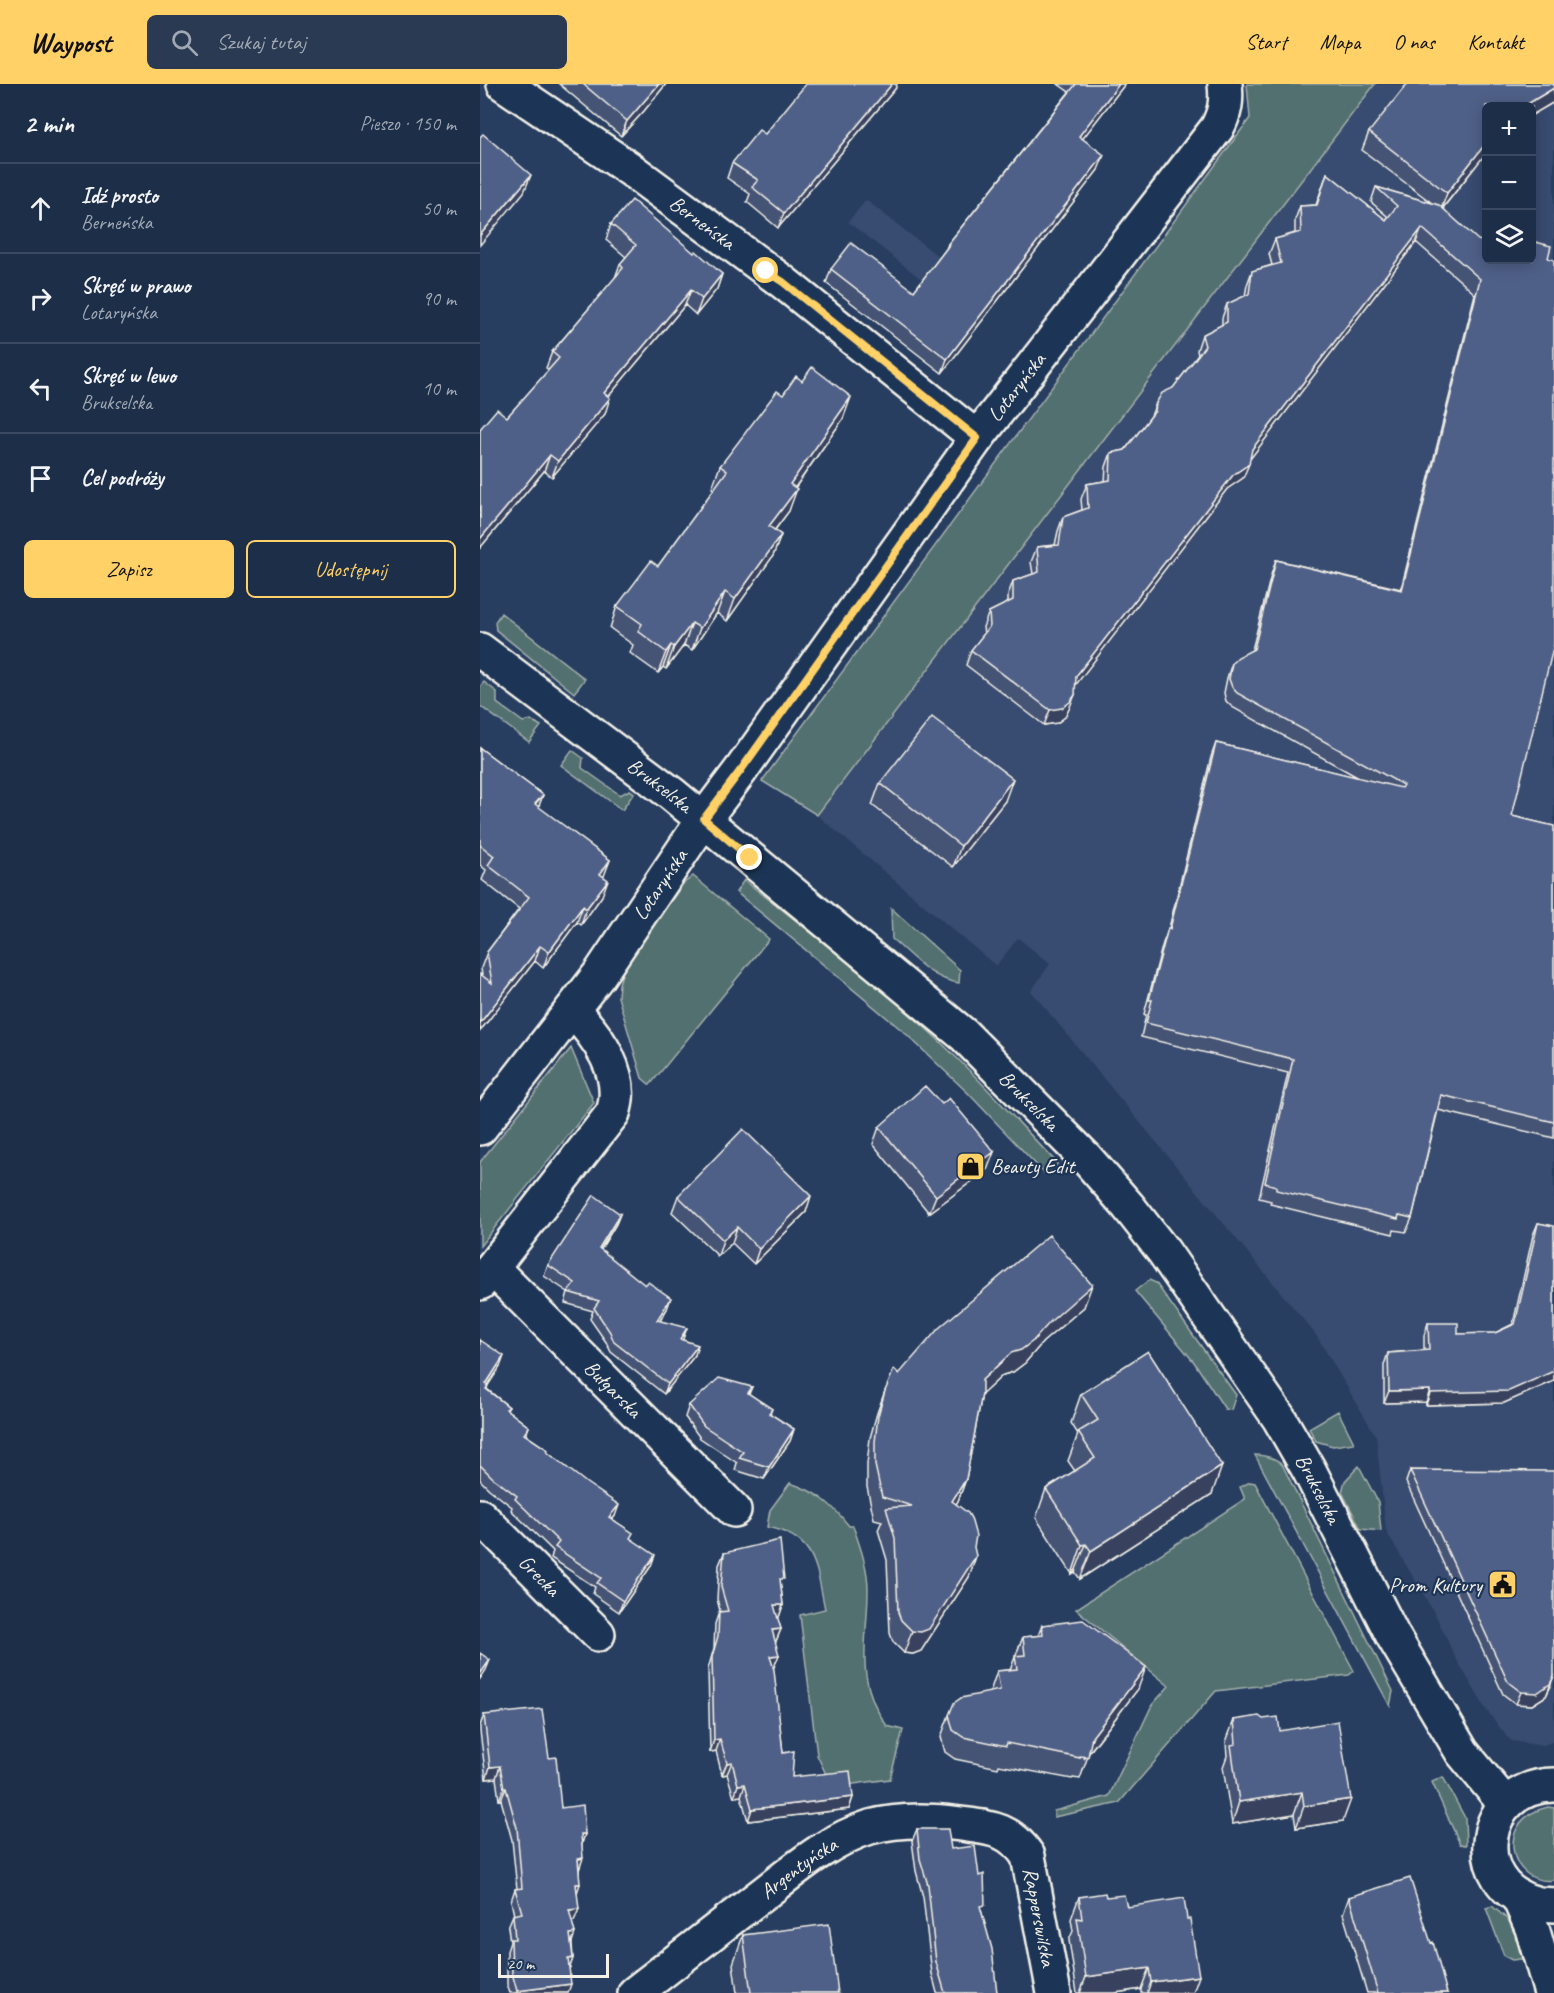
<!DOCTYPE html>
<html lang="pl">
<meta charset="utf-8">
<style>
:root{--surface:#1d2e49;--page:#2a3a53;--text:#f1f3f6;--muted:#a0a8b4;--line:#3b4a61;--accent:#ffd166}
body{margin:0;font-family:Caveat,sans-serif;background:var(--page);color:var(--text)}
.controls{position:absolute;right:18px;top:18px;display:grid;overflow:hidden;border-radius:9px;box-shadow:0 3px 15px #0003}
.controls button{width:54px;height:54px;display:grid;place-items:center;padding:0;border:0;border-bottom:2px solid var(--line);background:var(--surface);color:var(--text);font:30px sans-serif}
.scale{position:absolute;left:18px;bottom:15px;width:111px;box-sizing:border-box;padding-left:6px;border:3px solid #f4f1e8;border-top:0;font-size:16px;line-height:21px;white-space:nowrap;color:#f4f1e8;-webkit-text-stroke:4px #1d3557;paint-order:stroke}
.stop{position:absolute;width:18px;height:18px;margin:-14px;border:4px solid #ffd166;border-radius:50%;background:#fff}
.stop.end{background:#ffd166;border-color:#fff;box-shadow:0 2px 6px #0008}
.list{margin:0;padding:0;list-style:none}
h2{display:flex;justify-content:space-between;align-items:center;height:78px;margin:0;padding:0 24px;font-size:26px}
h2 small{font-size:20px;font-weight:400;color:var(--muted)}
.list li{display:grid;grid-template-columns:39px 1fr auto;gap:18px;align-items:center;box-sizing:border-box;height:90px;padding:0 24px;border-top:2px solid var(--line)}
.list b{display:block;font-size:22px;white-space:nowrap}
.list p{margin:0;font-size:20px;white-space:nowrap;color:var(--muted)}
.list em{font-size:20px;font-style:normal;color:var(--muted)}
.actions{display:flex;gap:12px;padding:18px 24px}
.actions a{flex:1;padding:14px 0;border:2px solid var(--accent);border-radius:9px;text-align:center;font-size:21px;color:var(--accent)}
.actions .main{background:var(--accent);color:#111}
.icon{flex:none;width:33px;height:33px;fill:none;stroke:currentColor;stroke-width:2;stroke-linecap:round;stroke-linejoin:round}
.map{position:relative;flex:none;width:1074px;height:1909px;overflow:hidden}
header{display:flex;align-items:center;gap:36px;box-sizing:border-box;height:84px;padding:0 30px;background:var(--accent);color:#111}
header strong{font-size:28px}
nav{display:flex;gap:33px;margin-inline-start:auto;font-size:21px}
.search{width:420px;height:54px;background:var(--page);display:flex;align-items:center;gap:15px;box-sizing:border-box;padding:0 21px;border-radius:9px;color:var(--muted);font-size:22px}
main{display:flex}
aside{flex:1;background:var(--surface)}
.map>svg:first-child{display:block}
</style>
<header>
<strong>Waypost</strong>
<div class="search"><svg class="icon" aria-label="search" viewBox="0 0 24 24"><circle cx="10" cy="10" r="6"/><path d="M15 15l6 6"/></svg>Szukaj tutaj</div>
<nav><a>Start</a><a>Mapa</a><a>O nas</a><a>Kontakt</a></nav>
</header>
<main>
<aside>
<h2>2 min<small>Pieszo · 150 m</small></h2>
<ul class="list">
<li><svg class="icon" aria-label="ahead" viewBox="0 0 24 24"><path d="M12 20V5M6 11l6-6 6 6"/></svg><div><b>Idź prosto</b><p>Berneńska</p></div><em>50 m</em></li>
<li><svg class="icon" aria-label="right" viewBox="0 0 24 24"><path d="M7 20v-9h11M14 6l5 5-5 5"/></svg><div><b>Skręć w prawo</b><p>Lotaryńska</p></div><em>90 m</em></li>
<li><svg class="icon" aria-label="left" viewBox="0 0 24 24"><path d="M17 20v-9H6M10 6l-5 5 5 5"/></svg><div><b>Skręć w lewo</b><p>Brukselska</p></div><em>10 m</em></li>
<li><svg class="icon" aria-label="arrive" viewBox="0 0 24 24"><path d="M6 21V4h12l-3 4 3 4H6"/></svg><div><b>Cel podróży</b></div></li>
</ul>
<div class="actions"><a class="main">Zapisz</a><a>Udostępnij</a></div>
</aside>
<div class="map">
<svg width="1074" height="1909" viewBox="0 0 1074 1909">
<rect width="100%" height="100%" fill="#273e61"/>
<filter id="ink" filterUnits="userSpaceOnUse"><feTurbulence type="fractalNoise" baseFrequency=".0167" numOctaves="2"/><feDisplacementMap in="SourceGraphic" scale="12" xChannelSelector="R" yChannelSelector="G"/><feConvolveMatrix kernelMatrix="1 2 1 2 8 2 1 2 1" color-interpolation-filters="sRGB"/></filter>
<g filter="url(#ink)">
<path fill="#374b6f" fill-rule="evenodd" d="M895 0H1074V1657L1062 1662 1032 1657 1027 1653 1005 1624 974 1571 956 1532 906 1447 896 1352 836 1251 551 907 570 880 538 854 516 882 337 731ZM1006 22H1052V176H1006Z
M386 116 517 218 499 240 368 138Z"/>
<path fill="#53706f" stroke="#a4b0ac" stroke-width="1.5" d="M767 0H895L337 731 282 697 770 34Z
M21 529 105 595 94 609 16 546 15 538Z
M4 598 17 608V619L43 638 51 636 61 642 49 658 0 622V603Z
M92 666 103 674 102 684 140 711 150 706 154 709 142 726 81 681Z
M213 792 289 855 170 1001 162 994 138 913 139 900 144 883 203 800Z
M264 796C325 843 385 890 442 941 490 984 533 1033 577 1079L576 1085 564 1089 488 1009 424 948 256 808Z
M411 824 480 886 479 899C452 896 432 872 412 855Z
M91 964 114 1019 0 1162V1078Z
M669 1196 676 1199 756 1311 751 1326 745 1325 714 1278 655 1207Z
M858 1327 874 1359 853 1362 836 1357 829 1344Z
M775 1371C784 1371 798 1374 803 1382L913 1607 910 1622Z
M879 1382 898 1418 901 1447 881 1445 862 1408 865 1397Z
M770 1398 775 1399 874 1587 869 1591 736 1607 639 1719 574 1733V1727L629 1712 672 1621 689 1602 596 1525 765 1415 760 1403Z
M310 1399C337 1408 351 1419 369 1442H373C380 1462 388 1484 388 1505 388 1558 373 1594 407 1642L423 1646 410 1695 352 1703 337 1671 320 1531 345 1525C336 1483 337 1453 287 1443L290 1426Z
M963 1693 985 1734 986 1761 980 1760 952 1698Z
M1068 1723 1074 1724V1796C1029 1803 1013 1735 1068 1723Z
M1012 1822 1033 1840 1049 1874 1032 1876 1024 1872 1006 1824Z"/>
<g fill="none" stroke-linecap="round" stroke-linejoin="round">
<defs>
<g id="minor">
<path id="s1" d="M24 0 150 85 303 198 497 354"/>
<path id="s2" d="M0 566 192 710 484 951 606 1074 648 1122 684 1168 799 1334 829 1386 913 1552 982 1668 1025 1720"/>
<path id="s3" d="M0 1044 119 891 224 735 261 686 497 354 737 44C745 29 747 17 745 0"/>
<path id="s4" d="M12 1184 254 1426"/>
<path d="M0 1199 133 1029C146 991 118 952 92 926"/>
<path id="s5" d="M0 1432 118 1550"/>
<path d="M1074 1701C998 1702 987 1802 1055 1819 1061 1821 1068 1820 1074 1821"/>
<path d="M1038 1812 1052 1844 1071 1909"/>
<path id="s6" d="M155 1909C195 1878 235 1847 275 1816 312 1788 346 1757 390 1743 419 1735 452 1736 481 1740 512 1744 530 1745 548 1772L574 1909"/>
</g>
</defs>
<use href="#minor" stroke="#f4f1e8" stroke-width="38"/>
<use href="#minor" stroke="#1d3557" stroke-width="33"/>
</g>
<path fill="#455375" stroke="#f4f1e8" stroke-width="1.5" d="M79 0H186L164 27 141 52Z
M578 0H645L602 55 618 86 462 289 346 199 351 185 434 207 466 165 468 160 589 8Z
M1074 0V18L1052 31V22L1006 69 963 124 1006 176 1068 174 1032 732 1074 742V1054L958 1026 932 1134 926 1148 914 1146 913 1150 790 1120 791 1117 779 1114 808 989 661 953 666 931 664 930 683 859 689 844 731 673 736 659 879 694 752 623 746 617 744 609 747 594 752 579 772 566 791 491 796 476 921 505 995 210 936 158 769 376 763 394 747 405 595 601 589 625 585 633 577 639 564 641 486 581 491 566 504 550 503 543 509 528 528 519V511L533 497 553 490 551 478 557 463 575 461 578 447 583 433 602 426 601 415 607 400 625 397 626 383 631 369 645 366 671 332 676 319 693 304 718 271 717 266 722 251 742 241V234L747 220 765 212 767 201 772 187 792 181 789 170 795 155 815 149V136L820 122 836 121 847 89 906 136 908 133 891 118 896 103 952 119 882 66 889 48Z
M415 5 298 144 267 118 270 110 247 94 252 79 285 50Z
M131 140 214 169 242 190 237 205 216 231 205 221 128 313 125 330 72 393 64 387 0 464V345L27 333 69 286 66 284 72 268 135 194 140 180 146 173 126 156Z
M303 311 363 335 315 404 309 427 295 446 301 451 293 472 247 537 237 529 212 566 204 561 186 585 183 583 178 589 150 569 153 561 130 544 137 522 178 482 234 405 232 404 240 382Z
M0 664 63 711 58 723 130 776 123 793 122 812 101 841 97 838 63 884 55 877 0 947 2 892 1 884 7 868 39 825 2 796 6 786 0 781Z
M400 699 525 717 473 783 392 721Z
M399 1043 507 1086 449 1129 393 1060Z
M198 1112 326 1128 274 1180 252 1159 238 1172 192 1128Z
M140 1130 136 1140 121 1165 187 1225 180 1237 202 1256 215 1271 184 1310 131 1268 126 1258 110 1235 113 1227 85 1219 88 1208 64 1192 68 1181Z
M1058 1139 1074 1142V1297L1024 1319 946 1321V1318L904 1319V1281L908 1269 944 1266V1251L948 1239 978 1250 1015 1249 1033 1240 1053 1151Z
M604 1223 563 1258 545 1279 533 1288 523 1291 502 1310 486 1395 478 1417 476 1420 496 1472 489 1493 441 1567 433 1570 424 1569 413 1558 410 1549 407 1476 398 1446 402 1437 394 1435 387 1403V1380L390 1354 397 1329 405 1307 419 1290Z
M0 1256 20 1283 8 1301 7 1305 29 1323 27 1326 49 1343 46 1351 68 1366 67 1368 135 1432 132 1435 151 1455 171 1482 139 1528 113 1510 115 1503 71 1474 73 1467 31 1426 32 1423 9 1405 0 1396Z
M272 1303 269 1310 292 1325 290 1330 314 1345 310 1357 284 1395 255 1386 257 1379 220 1354 205 1333 209 1321Z
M601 1310 732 1410 600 1495 595 1488 592 1490 556 1434 566 1405 595 1387 588 1377 598 1350 591 1339Z
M930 1386 1071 1602 1066 1612 1052 1621 1036 1620 1023 1610 926 1398Z
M244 1469 301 1503 303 1521 299 1533H297L301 1545 296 1557H295L294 1583H293L303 1669 312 1693 373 1713 369 1725 268 1737 261 1712 254 1713 247 1690 242 1691 236 1667 230 1668 228 1585 234 1564 235 1540 239 1528 240 1527 237 1515 239 1481Z
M562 1541 658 1605 609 1669 600 1695 593 1694 592 1695 519 1681 518 1684 475 1675 465 1668 461 1653 469 1631 510 1608 517 1587 530 1586 543 1553 558 1552Z
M4 1631 69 1674 81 1724 105 1750 102 1759 94 1837H92V1859L93 1874 89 1885 88 1909H30L27 1901V1867L30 1858 28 1843 33 1831H34L31 1817 35 1805H37L32 1756 21 1716H19L16 1694 6 1695 0 1647V1642Z
M754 1636 800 1647 863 1737 816 1744 814 1730 752 1740 743 1683 747 1672 746 1658Z
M437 1745 471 1765 502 1829 517 1909H457L452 1890 443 1813 436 1787 432 1757Z
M599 1813H626L647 1823 713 1909H661V1905L635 1909H597L589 1856 593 1847 591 1835Z
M869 1813 967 1909H887L863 1830Z
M263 1851 358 1909H257L253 1880Z"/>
<path fill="#38435f" stroke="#f4f1e8" stroke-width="1.5" d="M179 0H186L164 27 141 52 147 37Z
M412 0H417L415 5 298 144 304 129Z
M639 0H645L594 66 599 52Z
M1074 4V18L1052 31V22H1044Z
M1006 59V69L961 126 967 109Z
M624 71 618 86 462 289 467 275Z
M51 91 44 108 0 161V151Z
M942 144 936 158 767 379 772 365Z
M242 190 237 205 216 231 222 215Z
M211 206 205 221 118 325 124 309Z
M371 313 363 335 302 422 310 400Z
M130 314 125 330 72 393 78 377Z
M70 371 64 387 0 464V455Z
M769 380 763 394 747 405 591 607 596 592 753 391Z
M317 405 309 427 281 464 289 442Z
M301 451 293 472 247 537 255 515Z
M245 508 237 529 212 566 220 544Z
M212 539 204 561 186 585 194 563Z
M191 561 183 583 178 589 186 568Z
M595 611 589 625 585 633 577 639 564 641 570 626Z
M533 695 525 717 473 783 481 762Z
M63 711 57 727 55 720Z
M130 776 124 792 114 806 120 790Z
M128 796 122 812 101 841 106 825Z
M103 822 97 838 63 884 69 868Z
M60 862 55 877 0 947V939Z
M514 1068 507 1086 449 1129 456 1112Z
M331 1112 326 1128 274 1180 279 1165Z
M140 1130 136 1140 115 1174 119 1164Z
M257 1143 252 1159 238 1172 243 1156Z
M612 1201 604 1223 563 1258 545 1279 533 1288 523 1291 494 1318 502 1296 531 1269Z
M191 1214 187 1225 173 1246 177 1236Z
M207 1244 203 1255 196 1266 200 1255Z
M218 1261 215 1271 184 1310 188 1300Z
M24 1272 20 1283 2 1310 6 1300Z
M1074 1287V1297L1024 1319 946 1321 950 1309Z
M950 1306 946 1318 904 1319 909 1307Z
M314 1345 310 1357 284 1395 289 1383Z
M742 1382 732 1410 600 1495 611 1467Z
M486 1395 478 1417 464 1439 472 1417Z
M139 1421 135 1432 125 1444 129 1433Z
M606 1460 595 1488 592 1490 602 1461Z
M175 1471 171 1482 139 1528 143 1517Z
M496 1472 489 1493 441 1567 433 1570 424 1569 432 1547Z
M294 1521H303L299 1533H290Z
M301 1545 296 1557 287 1558 292 1546Z
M299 1571 294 1583 285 1584 290 1572Z
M10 1576 6 1586 0 1595V1590Z
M666 1583 658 1605 604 1675 612 1653Z
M1074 1592 1066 1612 1052 1621 1036 1620 1041 1608Z
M240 1655 236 1667 230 1668 234 1656Z
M252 1678 247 1690 242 1691 247 1679Z
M20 1682 16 1694 6 1695 10 1683Z
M265 1700 261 1712 254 1713 258 1701Z
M24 1704H26L21 1716H19Z
M822 1708 814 1730 752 1740 759 1718Z
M373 1713 369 1725 268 1737 272 1725Z
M871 1715 863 1737 816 1744 824 1722Z
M101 1750H105L101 1762Z
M103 1774 99 1786 98 1775Z
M96 1800H100L96 1812Z
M99 1825 94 1837 85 1838 89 1826Z
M95 1849 91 1861 90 1850Z
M93 1874 89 1886 88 1875Z
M669 1884 661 1905 635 1909H600L606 1893Z
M719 1892 713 1909H667L671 1898Z
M91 1900 88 1909H37V1907Z"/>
<path fill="#506088" stroke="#f4f1e8" stroke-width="1.5" d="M103 0H179L147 37Z
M326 0H412L304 129 272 103 278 96 252 79 279 46 285 50Z
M596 0H639L599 52 624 71 467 275 351 185 371 159 434 207 469 161 468 160Z
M927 0H1074V4L1044 22H1006V59L967 109 889 48Z
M3 50 51 91 0 151V53Z
M847 89 906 136 917 122 896 103 959 121 998 156 1006 158V176H1052V157L1071 162 1068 174 1074 176V560L1032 732 1074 742V1038L961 1011 932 1134 919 1131 918 1135 796 1106V1102L785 1099 813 975 666 939 672 916H669L688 844 690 845 736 659 921 704 923 701 757 609 752 603 749 595 752 579 758 573 774 565 796 476 922 506 1000 195 942 144 772 365 769 380 753 391 596 592 595 611 590 618 582 624 570 626 491 566 510 542 509 528 533 516V497L559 488 557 463 579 461 583 433 608 424 607 400 630 396 631 369 645 366 675 327 676 319 682 309 693 304 725 262 722 251 747 238V220L769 210 772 187 801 179 795 155 821 148 820 122 837 121Z
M152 116 214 169 216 167 242 190 222 215 211 206 124 309 130 314 78 377 70 371 0 455V345L17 325 27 333 79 274 72 268 143 184 140 180 156 161 131 140Z
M332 283 371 313 310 400 317 405 289 442 301 451 255 515 245 508 220 544 212 539 194 563 191 561 186 568 158 547 162 540 137 522 171 477 178 482 247 387 240 382 297 307 303 311 316 292 322 297Z
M452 633 533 695 481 762 400 699Z
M0 664 63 711 55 720 130 776 120 790 128 796 106 825 103 822 69 868 60 862 0 939V890L12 899 7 868 49 813 8 781 14 772 0 761Z
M445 1002 462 1020 469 1014 514 1068 456 1112 399 1043Z
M263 1045 331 1112 279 1165 257 1143 243 1156 198 1112Z
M114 1111 140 1130 119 1164 165 1201 168 1198 191 1214 177 1236 207 1244 200 1255 218 1261 188 1300 134 1258 130 1248 114 1224 119 1217 88 1208 95 1199 68 1181Z
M1058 1139 1074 1142V1287L1029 1307 950 1309V1306L909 1307 908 1269 949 1266 948 1239H978V1250L1015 1249 1035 1240Z
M569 1151 612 1201 571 1237 553 1257 541 1266 531 1269 502 1296V1310L486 1395 472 1417 488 1429 491 1434 496 1452 494 1463 496 1472 449 1545 441 1548 432 1547 421 1536 418 1528 415 1454 406 1424 432 1422 402 1413 395 1381V1358L398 1332 405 1307 414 1285 419 1290 459 1244Z
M0 1256 24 1272 6 1300 8 1301 6 1305 29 1323 26 1325 49 1343 44 1350 68 1366 67 1368 108 1400 139 1421 129 1433 153 1449 150 1454 175 1471 143 1517 117 1499 121 1494 75 1463 79 1458 35 1415 37 1412 13 1394 0 1381Z
M668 1267 742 1382 611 1467 606 1460 602 1461 566 1405 615 1374 598 1348 618 1336 601 1310Z
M239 1294 272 1303 268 1309 292 1325 289 1329 314 1345 289 1383 259 1374 263 1368 224 1342 209 1321Z
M930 1386 1074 1387V1592L1070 1600 1057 1609 1041 1608 1028 1598Z
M300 1456 304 1495H300L303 1521H294L301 1545 292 1546 299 1571 290 1572 294 1586 303 1669 314 1667 312 1693 370 1687 373 1713 272 1725 265 1700 258 1701 252 1678 247 1679 240 1655 234 1656 232 1573 238 1552 239 1528 248 1527 241 1503 244 1469Z
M603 1536 666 1583 612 1653 608 1673 600 1672V1674L527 1659 526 1662 483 1653 473 1646 469 1631 474 1619 481 1614 520 1606 517 1587 537 1585 535 1572 545 1571 543 1553 563 1551 562 1541Z
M0 1569 10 1576 0 1590Z
M62 1625 69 1674 76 1673 81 1724 103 1721 105 1750H101L103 1774 98 1775 100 1800H96L99 1825 89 1826 95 1849 90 1850 93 1874 88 1875 91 1900 37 1907 32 1889 31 1855H35L33 1831 42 1829 35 1805 42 1804 37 1744 26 1704H24L20 1682 10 1683 4 1631Z
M779 1632 783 1635 798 1633 800 1647 858 1637 871 1715 824 1722 822 1708 759 1718 751 1661 756 1660 754 1636Z
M437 1745H468L471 1765 495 1762 499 1792 504 1790 505 1821 500 1822 512 1865 517 1909H465L456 1878 448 1801 440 1775Z
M930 1794 951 1859 953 1858 967 1909H898L869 1813Z
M625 1809 626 1813 644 1811 647 1823 704 1814 707 1835H710L719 1892 671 1898 669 1884 606 1893 597 1834 602 1835 599 1813Z
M349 1840 358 1909H271L263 1851Z"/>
</g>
<g fill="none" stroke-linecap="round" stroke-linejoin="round" filter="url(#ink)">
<path stroke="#ffd166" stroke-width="8" d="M270 774 224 735 261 686 497 354 303 198 286 187"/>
</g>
<defs>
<symbol id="shop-square" viewBox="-11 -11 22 22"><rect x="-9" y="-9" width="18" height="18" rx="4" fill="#ffd166" stroke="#1d3557"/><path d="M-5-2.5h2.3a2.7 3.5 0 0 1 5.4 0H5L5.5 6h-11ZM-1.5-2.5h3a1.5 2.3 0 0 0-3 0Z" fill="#111"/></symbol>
<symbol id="civic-square" viewBox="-11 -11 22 22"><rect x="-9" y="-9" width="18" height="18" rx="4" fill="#ffd166" stroke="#1d3557"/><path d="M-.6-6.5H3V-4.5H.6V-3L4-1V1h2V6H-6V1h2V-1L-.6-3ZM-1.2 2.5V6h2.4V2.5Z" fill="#111"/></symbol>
</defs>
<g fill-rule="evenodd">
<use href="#shop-square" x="474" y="1066" width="33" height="33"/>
<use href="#civic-square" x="1006" y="1484" width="33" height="33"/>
</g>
<g text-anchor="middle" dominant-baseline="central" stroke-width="4.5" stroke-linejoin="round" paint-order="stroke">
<g font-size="21" fill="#f4f1e8" stroke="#1d3557">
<text stroke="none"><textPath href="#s1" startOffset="242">Berneńska</textPath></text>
<text stroke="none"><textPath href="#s3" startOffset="915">Lotaryńska</textPath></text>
<text stroke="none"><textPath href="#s2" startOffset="225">Brukselska</textPath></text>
<text stroke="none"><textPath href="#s3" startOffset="303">Lotaryńska</textPath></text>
<text stroke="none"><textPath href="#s2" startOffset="711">Brukselska</textPath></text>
<text stroke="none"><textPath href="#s4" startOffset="171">Bułgarska</textPath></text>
<text stroke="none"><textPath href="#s2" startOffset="1197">Brukselska</textPath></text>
<text stroke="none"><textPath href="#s5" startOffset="84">Grecka</textPath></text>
<text stroke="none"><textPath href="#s6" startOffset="206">Argentyńska</textPath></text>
<text stroke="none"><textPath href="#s6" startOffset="520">Rapperswilska</textPath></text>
</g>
<g font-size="21" fill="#f4f1e8" stroke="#1d3557" text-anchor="start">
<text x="511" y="1082">Beauty Edit</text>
<text x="1002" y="1501" text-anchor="end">Prom Kultury</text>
</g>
</g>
</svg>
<div class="controls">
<button>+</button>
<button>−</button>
<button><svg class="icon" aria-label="layers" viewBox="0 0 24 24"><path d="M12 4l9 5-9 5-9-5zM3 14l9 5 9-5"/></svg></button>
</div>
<div class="scale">20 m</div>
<div class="stop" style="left:286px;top:187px"></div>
<div class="stop end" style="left:270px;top:774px"></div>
</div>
</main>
